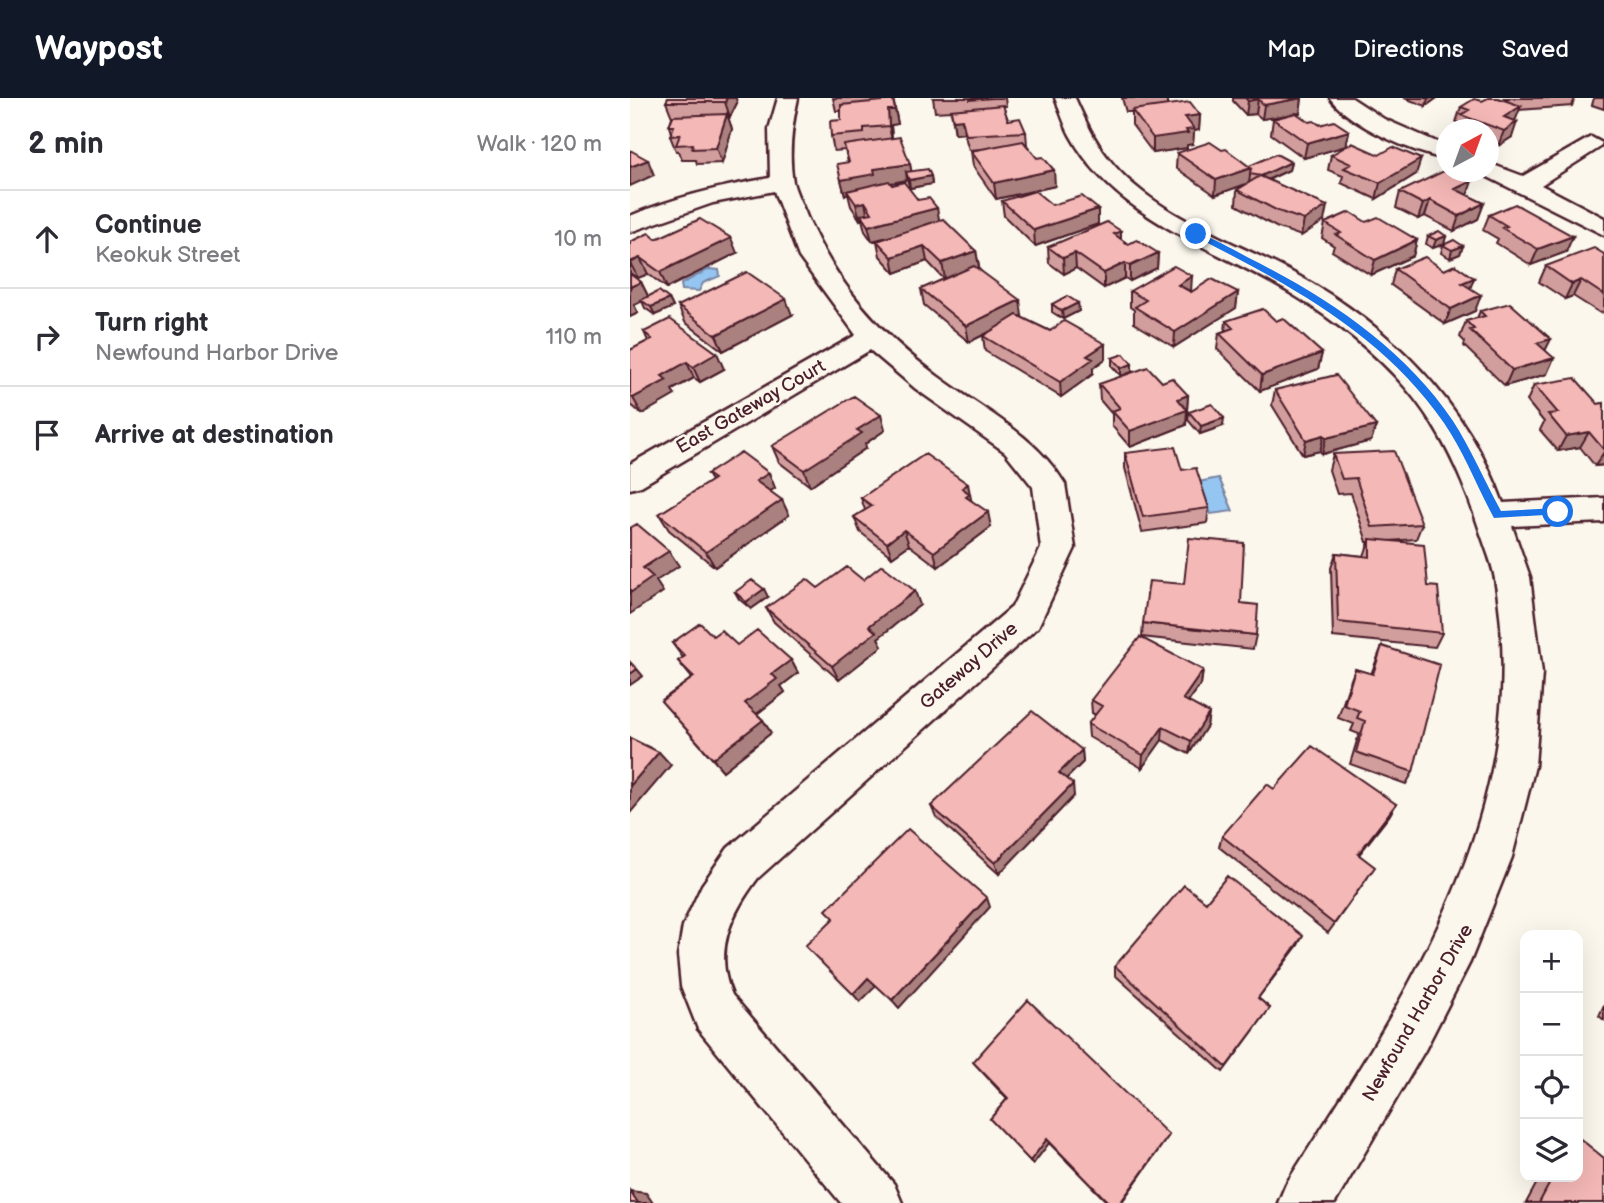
<!DOCTYPE html>
<meta charset="utf-8">
<style>
:root{--surface:#fff;--page:#f2f2f3;--text:#2b2b33;--muted:#7c7c81;--line:#e1e1e2;--accent:#111827}
body{margin:0;font-family:"Balsamiq Sans",sans-serif;background:var(--page);color:var(--text)}
.controls{position:absolute;right:21px;bottom:21px;display:grid;overflow:hidden;border-radius:14px;box-shadow:0 7px 28px #0002}
.controls button{width:63px;height:63px;display:grid;place-items:center;padding:0;border:0;border-bottom:2px solid var(--line);background:var(--surface);color:var(--text);font:35px sans-serif}
.compass{position:absolute;left:806px;top:21px;width:63px;height:63px;border-radius:50%;background:var(--surface);box-shadow:0 7px 28px #0002;rotate:41deg}
.stop{position:absolute;width:21px;height:21px;margin:-16px;border:5px solid #1a73e8;border-radius:50%;background:#fff}
.stop.end{background:#1a73e8;border-color:#fff;box-shadow:0 2px 7px #0008}
.list{margin:0;padding:0;list-style:none}
h2{display:flex;justify-content:space-between;align-items:center;height:91px;margin:0;padding:0 28px;font-size:30px}
h2 small{font-size:23px;font-weight:400;color:var(--muted)}
.list li{display:grid;grid-template-columns:46px 1fr auto;gap:21px;align-items:center;box-sizing:border-box;height:98px;padding:0 28px;border-top:2px solid var(--line)}
.list b{display:block;font-size:26px;white-space:nowrap}
.list p{margin:0;font-size:23px;white-space:nowrap;color:var(--muted)}
.list em{font-size:23px;font-style:normal;color:var(--muted)}
.icon{flex:none;width:38px;height:38px;fill:none;stroke:currentColor;stroke-width:2;stroke-linecap:round;stroke-linejoin:round}
.map{position:relative;flex:none;width:974px;height:1105px;overflow:hidden}
header{display:flex;align-items:center;gap:42px;box-sizing:border-box;height:98px;padding:0 35px;background:var(--accent);color:#fff}
header strong{font-size:33px}
nav{display:flex;gap:38px;margin-inline-start:auto;font-size:24px}
main{display:flex}
aside{flex:1;background:var(--surface)}
.map>svg:first-child{display:block}
</style>
<header>
<strong>Waypost</strong>
<nav><a>Map</a><a>Directions</a><a>Saved</a></nav>
</header>
<main>
<aside>
<h2>2 min<small>Walk · 120 m</small></h2>
<ul class="list">
<li><svg class="icon" aria-label="ahead" viewBox="0 0 24 24"><path d="M12 20V5M6 11l6-6 6 6"/></svg><div><b>Continue</b><p>Keokuk Street</p></div><em>10 m</em></li>
<li><svg class="icon" aria-label="right" viewBox="0 0 24 24"><path d="M7 20v-9h11M14 6l5 5-5 5"/></svg><div><b>Turn right</b><p>Newfound Harbor Drive</p></div><em>110 m</em></li>
<li><svg class="icon" aria-label="arrive" viewBox="0 0 24 24"><path d="M6 21V4h12l-3 4 3 4H6"/></svg><div><b>Arrive at destination</b></div></li>
</ul>
</aside>
<div class="map">
<svg width="974" height="1105" viewBox="0 0 974 1105">
<rect width="100%" height="100%" fill="#fbf7ec"/>
<filter id="ink" filterUnits="userSpaceOnUse"><feTurbulence type="fractalNoise" baseFrequency=".0143" numOctaves="2"/><feDisplacementMap in="SourceGraphic" scale="14" xChannelSelector="R" yChannelSelector="G"/><feConvolveMatrix kernelMatrix="1 2 1 2 8 2 1 2 1" color-interpolation-filters="sRGB"/></filter>
<g filter="url(#ink)">
<path fill="#95c5f1" stroke="#7783a2" stroke-width="2" d="M79 171 89 172 90 178 73 185 69 193 52 192 51 186Z
M589 380 603 413 581 416 568 384Z"/>
<g fill="none" stroke-linecap="round" stroke-linejoin="round">
<defs>
<path id="street" d="M148 0H168C162 27 158 56 163 84 166 96 173 108 177 119 206 185 248 234 306 277 351 311 405 336 435 386L445 450 408 529 128 780C101 816 83 853 102 897L264 1086 272 1105H211L68 931 51 888 48 857 53 828 72 787 98 750 382 509 411 450 403 389 375 354 286 291 240 252 11 388 0 391V366L226 237 169 159 144 93 83 105 0 134V118C45 99 92 88 140 80L139 31Z
M425 0H445C455 22 464 42 478 60 523 118 605 143 667 177 760 228 837 305 873 405L974 400V424L882 428 900 479 912 575 905 668 882 759 840 864 795 952 705 1105H648L656 1086C775 900 906 714 865 481 862 464 854 446 849 430 814 323 771 269 678 206 598 152 489 128 440 37 434 26 430 12 425 0Z
M700 0H722L754 21 816 48V61C784 55 720 28 700 0Z
M961 39 972 45 969 50 911 87 974 120V137L848 74H858V65L893 78Z"/>
</defs>
<use href="#street" stroke="#4a1f2b" stroke-width="5"/>
<use href="#street" fill="#fbf7ec" fill-rule="evenodd"/>
</g>
<path fill="#d29e9d" stroke="#4a1f2b" stroke-width="2" d="M38 0 107 5 100 19H98L102 31 92 65 67 66 66 62H52L48 53H46L40 38 41 35 39 28 42 19 36 4Z
M203 0H263L268 26 261 27 262 40 280 66 281 74 301 78 302 86 280 90 277 82 260 85 262 87 288 102 309 122 346 153 349 169H347L392 218 390 219 420 233 475 246V261L463 270V276L431 299 355 253 353 238 362 233 339 244 294 207 291 191 314 181 297 163 265 175 250 158 247 143 254 140 242 143 235 133 232 121 230 122 221 108 218 96 215 97 211 81 218 64 215 52 204 53 201 38 211 22V13H206Z
M303 0H375L376 8H373L378 22 396 34 397 47 425 88 366 101 343 68 341 53 352 51 339 52 334 35 325 36 321 13 305 14Z
M492 0H537V7L570 17 569 32 564 33 563 46 557 47V50L523 55 502 27V14H496Z
M603 0H672L670 15 666 16 679 24 719 33 716 48 674 60 641 36 643 21 659 17 632 21 626 16 616 17 603 3Z
M774 0H807L796 8Z
M874 0H945L942 8 889 12 885 23 882 39 868 48 858 44V32H827L829 25 826 24 831 9 852 3 878 4Z
M964 0H974V11L962 7Z
M547 55 619 68 661 64 659 72 638 82 694 123 671 138 646 129 606 107 607 92 619 85 585 97 546 70Z
M701 57H749L786 76 746 101 711 85 713 78 698 72Z
M770 94 837 97 854 105 848 121 824 133 795 118 788 121 766 110Z
M372 103 468 111V126L405 148 374 118Z
M859 117 936 154 901 167 866 145 868 141 853 132Z
M736 124 787 142 783 158 741 177 702 153 704 148 692 140 695 125Z
M798 138H816L814 146 803 150 796 146Z
M26 141 107 155 37 190 18 176 8 180 0 175V144Z
M491 141 498 146 528 155 527 170 500 183 495 180 474 190 446 170 434 176 419 165 418 149Z
M813 147 833 148 830 156 820 160 811 155Z
M974 156V214L970 215 943 198 935 201 909 184 916 168Z
M765 171 814 172 844 180 840 190 845 213 815 226 761 187Z
M0 176 11 184 18 198 39 201 43 209 25 217 15 210 12 203 4 207 8 215 0 219Z
M500 193H561L608 194 606 210 544 249 504 225V212L500 209Z
M448 205 449 213 433 221 422 214V206Z
M48 208 162 217 93 253 55 224Z
M850 213 915 252 917 276 875 288 834 248 835 244 830 239 836 223 847 220Z
M596 223H646L692 255 688 271 630 293 587 251 589 235 595 233Z
M14 234 94 271 70 284 64 280 42 292 45 297 12 316 0 306V252L18 243Z
M482 260 502 266V274L491 278 482 268Z
M532 284 558 297 556 327 500 349 482 328V316L470 302 469 286Z
M904 287 968 306 974 305V367L965 368 950 349 928 353 910 332 914 324 897 303Z
M645 292 746 328 741 343 692 356 690 353 673 357 642 307Z
M559 314 593 328 570 336 558 322Z
M255 332 235 346 236 350 180 388 149 364 142 348Z
M495 355 552 372 579 410 577 425 512 434 495 370Z
M703 356 792 426 786 441 758 443 798 488 812 535 805 549 703 539 701 470 706 455 734 458 739 444H737L721 395 707 396 699 372Z
M139 375 145 390 140 393 159 417 85 469 39 432 29 416 81 383 77 376Z
M231 400 341 402 361 429 308 469 279 447 262 459 230 434 224 419 235 412Z
M233 482 290 507 248 540 252 548 209 582 144 524 136 510 188 490Z
M105 494 138 499 121 511 109 501Z
M513 525 626 537 623 551 512 539Z
M83 538 107 547 161 562 168 575 151 588 155 594 127 616 133 622 141 635 93 673 31 603 62 580 48 563 53 560 42 545Z
M752 548 783 674 776 686 720 666 729 636 721 633 724 626 708 620 720 584 725 571 741 576Z
M573 572 571 586 558 604 579 615 577 628 559 656 532 642 512 670 459 639 458 626 466 617 462 615 461 602Z
M452 652 453 664 436 681 444 698 369 776 306 719 301 708Z
M644 691 766 706 759 718 729 756 738 779 698 835 589 749 592 738Z
M576 804 668 847 628 900 640 910 593 974 485 877V868Z
M974 907V922L969 918Z
M343 964 539 1037 491 1105H478L419 1045 403 1066 360 1021 377 1001Z
M910 1079H948L974 1105H896Z"/>
<path fill="#ab817f" stroke="#4a1f2b" stroke-width="2" d="M97 0H106L107 5 100 19 95 4Z
M672 0 670 15 632 21 634 7Z
M798 0H807L796 8Z
M628 1 626 16 616 17 618 3Z
M263 2 268 26 261 27 262 43 259 28 258 12Z
M891 8 885 23 874 19Z
M97 16 102 31 92 65 86 50Z
M570 17 569 32 564 33 563 46 557 47V50L523 55V40L555 19Z
M332 21 334 35 325 36 323 22Z
M887 24 882 39 868 48 874 33Z
M719 33 716 48 674 60 677 45Z
M791 61 786 76 746 101 750 85Z
M18 62 24 77 0 88V69Z
M661 64 659 72 630 85 631 78Z
M280 66 283 81 276 74 277 82 217 93 218 96 215 97 211 82 244 71Z
M621 70 619 85 585 97 586 82Z
M424 72 425 88 366 101 364 85Z
M301 78 302 86 280 90 279 82Z
M842 83 837 98 825 91Z
M800 102 795 118 788 121 793 106Z
M235 104 238 120 231 117 232 121 230 122 226 106Z
M854 105 848 121 824 133 829 118Z
M697 108 694 123 671 138 674 122Z
M307 110 310 126 242 143 238 128Z
M468 111V126L405 148 404 132Z
M491 133V148L484 136Z
M816 138 814 146 803 150 806 142Z
M943 138 936 154 901 167 908 151Z
M101 140 107 155 37 190 30 174Z
M787 142 783 158 741 177 745 162Z
M294 148 297 163 265 175 262 159Z
M833 148 830 156 820 160 822 152Z
M346 153 349 169 315 181 312 165Z
M445 155 446 170 434 176 433 160Z
M528 155 527 170 500 183V168Z
M10 160 18 176 8 180 0 165Z
M495 165V180L474 190V175Z
M562 178 561 194 548 187Z
M844 180 838 196 832 185Z
M951 182 943 198 935 201 942 186Z
M11 184 19 200 4 207 8 215 0 219V189Z
M608 194 606 210 544 249 545 234Z
M851 197 845 213 815 226 821 211Z
M39 201 43 209 25 217 21 209Z
M156 201 162 217 93 253 86 237Z
M390 202 392 218 339 244 336 228Z
M448 205 449 213 433 221 432 213Z
M921 241 913 257 907 245Z
M475 246V261L463 270V276L431 299 430 284 457 258Z
M87 255 94 271 70 284 63 269Z
M692 255 688 271 630 293 632 277Z
M924 260 917 276 875 288 882 272Z
M57 264 64 280 42 292 45 297 12 316 3 300 32 278Z
M502 266V274L491 278V270Z
M558 297 556 327 500 349V333L548 301Z
M251 317 255 332 235 346 236 350 180 388 174 372 227 332Z
M594 320 593 328 570 336 571 328Z
M746 328 741 343 692 356 696 340Z
M959 334 950 349 928 353 936 338Z
M694 337 690 353 673 357 676 342Z
M974 354V367L965 368Z
M139 375 145 390 133 398 126 383Z
M338 386 343 411 332 390Z
M152 402 159 417 85 469 76 454Z
M358 414 361 429 308 469 304 454Z
M274 432 279 447 262 459 257 445Z
M39 453 49 468 26 483 33 494 0 516V495L13 470Z
M134 491 138 499 121 511 116 504Z
M285 493 290 507 248 540 252 548 209 582 202 568 239 528Z
M161 562 168 575 151 588 155 594 124 618 115 605 142 576Z
M7 571 13 578 0 587V576Z
M573 572 571 586 551 614 553 601Z
M579 615 577 628 559 656 561 643Z
M133 622 141 635 93 673 83 661Z
M533 629 532 642 512 670 513 657Z
M452 652 453 664 430 687 429 675Z
M29 654 41 667 0 715V688Z
M443 686 444 698 369 776 365 765Z
M766 706 759 718 722 766 728 756Z
M357 800 360 809 269 910 262 902Z
M673 838 668 847 623 907 628 900Z
M238 880 246 888 230 904 223 896Z
M539 1037 491 1105H490Z
M417 1041 419 1045 403 1066 400 1063Z
M0 1093 16 1095 23 1105H8Z"/>
<path fill="#f4b8b6" stroke="#4a1f2b" stroke-width="2" d="M38 0H97L95 4H36Z
M340 0H363L340 2Z
M615 0H672L634 7 628 1 618 3Z
M858 0H868L891 8 874 19 887 24 874 33 831 17 839 12 831 9 844 1 852 3Z
M263 2 265 12H258L259 28 234 30V35L201 38 200 23 211 22V7Z
M560 4 570 17 555 19 564 31 556 32 558 35 523 40 502 12Z
M373 7 378 22 390 20 396 34 336 37 332 21 323 22 321 12Z
M666 15 679 24 684 23 690 27 704 23 719 33 677 45 643 21Z
M97 16 86 50 62 51 63 46 46 47 50 37 40 38 44 28H39L43 18Z
M270 39 280 66 244 71 245 76 211 82 207 66 219 64 214 47Z
M393 43 407 60 413 59 424 72 364 85 341 53Z
M580 44 592 52 596 51 621 70 586 82 547 55Z
M722 45 749 57 763 49 791 61 750 85 714 70 721 66 701 57Z
M0 52 18 62 0 69Z
M646 56 661 64 631 78 620 76 621 70 619 68Z
M298 71 301 78 279 82 276 74Z
M816 72V74H823L842 83 825 91 854 105 829 118 800 102 793 106 770 94Z
M630 78 697 108 674 122 648 113 607 92Z
M259 83 262 87 274 84 288 102 299 100 307 110 238 128 231 117 242 115 235 104 226 106 217 93Z
M405 93 422 107 452 98 468 111 404 132 372 103Z
M885 106 943 138 908 151 872 130 877 128 859 117Z
M720 114 736 124 748 119 787 142 745 162 706 137 711 135 695 125Z
M70 121 101 140 30 174 10 160 0 164V144L19 135 26 141Z
M313 121 346 153 312 165 294 148 262 159 247 143Z
M477 124 491 133 484 136 498 146 507 142 528 155 500 168 495 165 474 175 445 155 433 160 418 149Z
M809 133 816 138 806 142 798 138Z
M824 142 833 148 822 152 813 147Z
M964 150 974 156V197L951 182 942 186 916 168Z
M795 159 814 172 825 167 844 180 832 185 851 197 821 211 765 171Z
M344 168 390 202 336 228 291 191Z
M544 168 562 178 548 187 561 194 582 181 608 194 545 234 505 209 516 202 500 193Z
M117 174 156 201 86 237 48 208Z
M0 176 11 184 0 189Z
M29 193 39 201 21 209 11 202Z
M437 198 448 205 432 213 422 206Z
M880 205 921 241 907 245 924 260 882 272 840 232 844 231 836 223 855 218 850 213Z
M633 211 646 223 653 220 692 255 632 277 589 235 603 230 596 223Z
M387 217 420 233 434 223 475 246 457 258 463 261 430 284 353 238Z
M40 221 87 255 63 269 57 264 32 278 37 282 3 300 0 297V252L22 241 14 234Z
M494 256 502 266 491 270 482 260Z
M518 269 532 284 542 280 558 297 548 301 557 312 500 333 482 313 490 310 469 286Z
M706 277 746 328 696 340 694 337 676 342 645 292Z
M945 280 968 306 974 305V352L959 334 936 338 918 316 928 315 904 287Z
M224 298 251 317 227 332 232 335 174 372 142 348Z
M582 306 594 320 571 328 559 314Z
M545 349 552 372 566 370 579 410 513 419 495 355Z
M764 353 792 426 742 429 726 380 712 381 703 356Z
M111 354 139 375 126 383 152 402 76 454 29 416 84 381 77 376Z
M295 356 338 386 332 390 340 396 336 399 358 414 304 454 274 432 257 445 224 419 242 408 231 400Z
M7 426 39 453 13 470 23 479 0 495V430Z
M559 440 614 445 611 505 628 507 626 537 513 525 519 483 554 486Z
M740 441 794 446 798 488 808 489 812 535 708 524 706 455 740 459Z
M252 467 285 493 239 528 246 534 202 568 136 510 177 481 188 490 217 469 233 482Z
M122 482 134 491 116 504 105 494Z
M70 525 83 538 91 532 107 547 127 532 161 562 142 576 147 581 115 605 133 622 83 661 31 603 64 579 48 563 55 558 42 545Z
M510 539 573 572 553 601 579 615 561 643 533 629 513 657 458 626 472 608 461 602Z
M752 548 810 567 783 674 726 654 735 623 727 620 730 613 714 607 725 571 743 576Z
M0 564 7 571 0 576Z
M402 613 452 652 429 675 443 686 365 765 301 708Z
M0 640 29 654 0 688Z
M682 648 766 706 728 756 745 769 704 826 592 738 637 686 644 691Z
M278 731 357 800 262 902 238 880 223 896 175 848 204 820 196 812Z
M597 778 673 838 628 900 640 910 596 969 485 868 554 787 576 804Z
M398 902 539 1037 490 1105H479L417 1041 400 1063 360 1021 378 1000 343 964Z
M948 1039 974 1060V1105H909L923 1079H948Z
M0 1093 8 1105H0Z"/>
</g>
<path fill="#1a73e8" d="M566 134C585 141 602 151 619 160 697 199 774 250 823 323 841 351 855 384 871 413L928 410 931 411V416L864 420C847 389 834 354 814 325 752 235 658 186 564 138Z"/>
<g text-anchor="middle" dominant-baseline="central" stroke-width="5" stroke-linejoin="round" paint-order="stroke">
<g font-size="19" fill="#4a1f2b" stroke="#fbf7ec">
<text transform="translate(121 309) rotate(-30)">East Gateway Court</text>
<text transform="translate(339 568) rotate(-41)">Gateway Drive</text>
<text transform="translate(788 915) rotate(-60)">Newfound Harbor Drive</text>
</g>
</g>
</svg>
<div class="controls">
<button>+</button>
<button>−</button>
<button><svg class="icon" aria-label="locate" viewBox="0 0 24 24"><circle cx="12" cy="12" r="6"/><path d="M12 2v4M12 18v4M2 12h4M18 12h4"/></svg></button>
<button><svg class="icon" aria-label="layers" viewBox="0 0 24 24"><path d="M12 4l9 5-9 5-9-5zM3 14l9 5 9-5"/></svg></button>
</div>
<svg class="compass" viewBox="-18 -18 36 36"><path d="M0-13l5 13h-10z" fill="#e53935"/><path d="M0 13l5-13h-10z" fill="#7c7c81"/></svg>
<div class="stop" style="left:928px;top:414px"></div>
<div class="stop end" style="left:566px;top:136px"></div>
</div>
</main>
